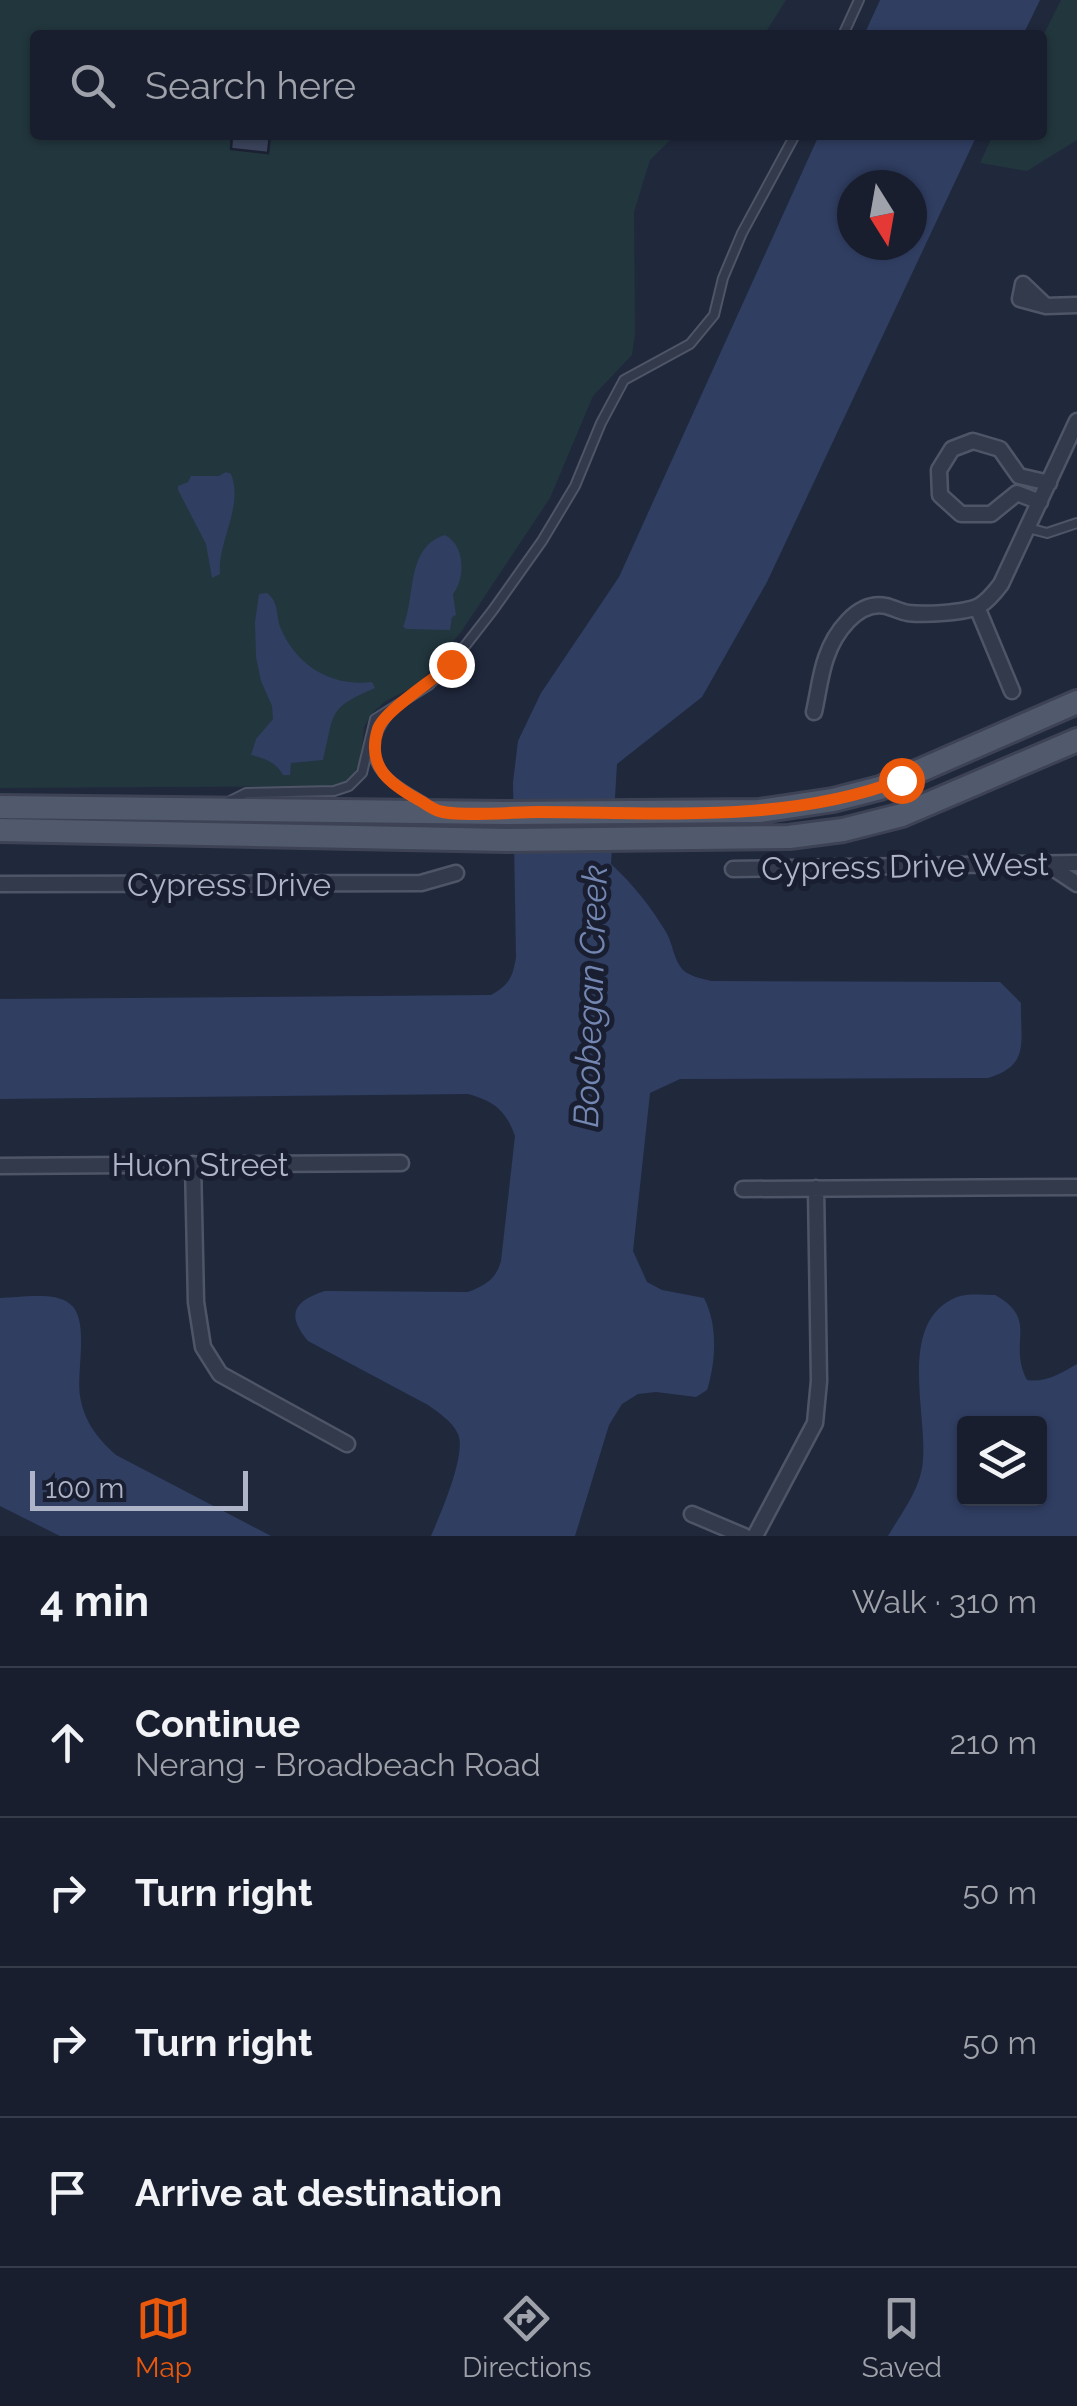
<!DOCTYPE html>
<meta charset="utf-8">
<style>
:root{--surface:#181e2d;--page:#252b39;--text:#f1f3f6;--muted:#9fa2aa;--line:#363c49;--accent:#ea580c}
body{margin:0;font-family:Raleway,sans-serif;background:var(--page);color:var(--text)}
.controls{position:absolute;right:30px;bottom:30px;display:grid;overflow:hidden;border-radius:10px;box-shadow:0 2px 8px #0004}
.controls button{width:90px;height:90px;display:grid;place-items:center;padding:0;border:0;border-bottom:2px solid var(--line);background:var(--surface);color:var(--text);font:50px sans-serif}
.compass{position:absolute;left:837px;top:170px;width:90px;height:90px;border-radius:50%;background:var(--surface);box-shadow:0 2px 8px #0004;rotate:169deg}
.scale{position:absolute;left:30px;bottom:25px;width:218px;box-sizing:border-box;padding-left:10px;border:5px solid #aeb5c8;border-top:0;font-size:28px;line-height:35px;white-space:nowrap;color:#aeb5c8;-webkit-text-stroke:8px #191f30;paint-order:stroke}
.stop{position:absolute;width:30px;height:30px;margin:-22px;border:8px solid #ea580c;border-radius:50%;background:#fff}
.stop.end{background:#ea580c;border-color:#fff;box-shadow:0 2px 10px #0008}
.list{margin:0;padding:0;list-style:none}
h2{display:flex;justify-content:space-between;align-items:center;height:130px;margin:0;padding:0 40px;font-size:42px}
h2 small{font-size:32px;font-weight:400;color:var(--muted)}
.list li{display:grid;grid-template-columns:65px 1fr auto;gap:30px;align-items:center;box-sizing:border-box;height:150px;padding:0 40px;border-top:2px solid var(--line)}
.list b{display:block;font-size:38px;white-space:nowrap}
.list p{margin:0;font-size:32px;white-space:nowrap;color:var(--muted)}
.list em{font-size:32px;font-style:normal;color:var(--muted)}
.icon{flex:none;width:55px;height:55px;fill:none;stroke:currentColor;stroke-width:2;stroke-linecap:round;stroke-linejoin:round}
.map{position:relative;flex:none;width:1077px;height:1536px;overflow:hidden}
.search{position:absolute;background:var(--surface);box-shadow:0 2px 8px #0004;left:30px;right:30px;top:30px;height:110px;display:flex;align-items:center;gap:25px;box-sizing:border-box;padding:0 35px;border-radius:10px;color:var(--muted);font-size:38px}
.sheet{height:730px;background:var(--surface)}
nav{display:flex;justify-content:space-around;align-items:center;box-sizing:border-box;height:140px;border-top:2px solid var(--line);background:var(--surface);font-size:28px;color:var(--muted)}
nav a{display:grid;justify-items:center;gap:5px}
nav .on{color:var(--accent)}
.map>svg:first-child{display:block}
</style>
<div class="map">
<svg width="1077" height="1536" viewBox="0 0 1077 1536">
<rect width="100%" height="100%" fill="#20283c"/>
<path fill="#22363d" d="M0 0H786L764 35H35V135H675L650 160 634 212 635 333 632 355 593 396 550 498 461 632 419 684 386 701 372 713 364 727 361 760 350 781 329 786 0 788Z
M1061 0H1077V140L1027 171 980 163 993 135H1042V38Z"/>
<path fill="#303e62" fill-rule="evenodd" d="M880 0H1040L1023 35H864Z
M819 135H977L767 582 702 697 617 764 611 864C634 885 650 906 666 932 673 944 673 958 682 969 690 977 701 978 711 981L1000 982 1021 1003C1020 1042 1031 1065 988 1078L680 1079 650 1093 633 1251 647 1282 662 1290 704 1298C718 1325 716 1362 707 1390L696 1397 656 1392 638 1394 622 1404 609 1425 575 1536H431C440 1515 467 1454 458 1434 452 1421 439 1413 428 1405L308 1341C286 1315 293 1301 325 1291L468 1292C486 1285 496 1279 501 1261L515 1136C506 1110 493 1101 468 1094L0 1099V999L491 995C509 985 513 977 516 957L513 782 518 741 541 693 619 577ZM852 185H912V245H852Z
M226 472 231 474C244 507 217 542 220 574L212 578 206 544 178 490V486L188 482 191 476H219Z
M445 535C466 546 465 579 453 594L456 615 452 617 450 630 407 629 403 627C416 599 405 547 445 535Z
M267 593C280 603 275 615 281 629 297 666 332 687 372 682L375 688C326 709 335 713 323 760L291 763 290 775H283C276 762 264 758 251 755L256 739 273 719 272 706 261 681 256 657 255 622 259 594Z
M995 1295C1040 1320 1007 1342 1027 1380 1046 1383 1061 1373 1077 1364V1536H888C902 1512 921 1489 923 1460 927 1411 897 1321 957 1297 968 1293 983 1295 995 1295ZM964 1424H1040V1498H964Z
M0 1298C19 1298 55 1291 70 1304 90 1319 76 1372 80 1396 84 1421 97 1438 116 1455L271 1536H60L0 1506Z"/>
<path fill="#3b445c" stroke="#1b2132" stroke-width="2.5" d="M232 135H270L268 153 231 149Z"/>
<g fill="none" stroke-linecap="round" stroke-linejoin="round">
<defs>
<path id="lane" d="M843 35 859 0
M1028 528 1047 533 1077 523
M389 713C352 761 388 782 427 804
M226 803 246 793 334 791 349 786 362 773 375 719 429 685 451 664 493 610 542 541 575 486 601 423 624 380 690 344 714 315 723 278 742 233 795 135"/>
<path id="street" d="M1046 306 1023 284 1020 299 1046 306 1077 305
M1040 502 1017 493 991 514H961L940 495 939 470 952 449 973 441 1000 449 1019 476 1049 483
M977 607 1012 691
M814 712C818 695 820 675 826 658 834 634 857 600 886 606 894 608 901 612 908 613 924 615 965 613 979 606 988 601 995 592 1001 584L1077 421
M1044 862 1077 884
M733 869 1077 863
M0 884 421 883 456 873
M193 1164 196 1302 203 1347 220 1374 347 1444
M0 1166 401 1163
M743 1189 1077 1187
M692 1514 744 1536
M755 1536 815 1423 819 1381 816 1188"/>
<path id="primary" d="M0 807 505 813 759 811 833 800 880 788 1077 702
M0 830 505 840 789 837 843 830 902 815 1077 740"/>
</defs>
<use href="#lane" stroke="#4e5566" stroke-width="12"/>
<use href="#street" stroke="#4e5566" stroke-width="19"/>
<use href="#primary" stroke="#3d4355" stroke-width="28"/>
<use href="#lane" stroke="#333a4c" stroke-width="8"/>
<use href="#street" stroke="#333a4c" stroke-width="14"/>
<use href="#primary" stroke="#51596c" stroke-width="22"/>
</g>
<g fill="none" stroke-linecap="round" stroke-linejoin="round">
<path stroke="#ea580c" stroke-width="12" d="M451 664C434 680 384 711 378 729 366 767 390 784 419 800 425 803 432 809 439 811 458 817 514 812 538 812 658 812 786 824 901 780"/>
</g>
<g text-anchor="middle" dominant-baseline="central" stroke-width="10" stroke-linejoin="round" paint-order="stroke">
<g font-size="32" fill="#aeb5c8" stroke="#191f30">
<text transform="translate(905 866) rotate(-1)">Cypress Drive West</text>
<text x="229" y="884">Cypress Drive</text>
<text x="200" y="1164">Huon Street</text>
</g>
<g font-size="35" font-style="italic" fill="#7486b2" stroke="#191f30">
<text transform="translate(590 996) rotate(-88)">Boobegan Creek</text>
</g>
</g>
</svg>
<div class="controls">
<button><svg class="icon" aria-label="layers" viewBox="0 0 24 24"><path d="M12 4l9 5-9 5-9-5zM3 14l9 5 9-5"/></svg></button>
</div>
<svg class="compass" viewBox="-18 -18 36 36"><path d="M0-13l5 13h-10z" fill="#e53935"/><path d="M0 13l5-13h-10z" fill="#9fa2aa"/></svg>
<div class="scale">100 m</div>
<div class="stop" style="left:901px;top:780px"></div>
<div class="stop end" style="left:451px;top:664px"></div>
<div class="search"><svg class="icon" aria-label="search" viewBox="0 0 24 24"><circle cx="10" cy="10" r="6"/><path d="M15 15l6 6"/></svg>Search here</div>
</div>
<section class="sheet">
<h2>4 min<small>Walk · 310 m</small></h2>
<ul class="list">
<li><svg class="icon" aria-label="ahead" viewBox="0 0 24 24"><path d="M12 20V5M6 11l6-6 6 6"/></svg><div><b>Continue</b><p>Nerang - Broadbeach Road</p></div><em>210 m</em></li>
<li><svg class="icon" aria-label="right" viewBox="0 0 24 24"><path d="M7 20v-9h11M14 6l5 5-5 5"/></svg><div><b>Turn right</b></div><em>50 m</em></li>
<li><svg class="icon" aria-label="right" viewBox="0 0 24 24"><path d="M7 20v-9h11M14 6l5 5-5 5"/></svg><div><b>Turn right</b></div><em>50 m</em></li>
<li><svg class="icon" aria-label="arrive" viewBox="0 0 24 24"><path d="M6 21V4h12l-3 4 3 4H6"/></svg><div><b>Arrive at destination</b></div></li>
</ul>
</section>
<nav>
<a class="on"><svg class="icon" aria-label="map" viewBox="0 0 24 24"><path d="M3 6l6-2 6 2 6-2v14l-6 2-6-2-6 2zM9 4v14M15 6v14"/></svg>Map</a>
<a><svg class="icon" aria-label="directions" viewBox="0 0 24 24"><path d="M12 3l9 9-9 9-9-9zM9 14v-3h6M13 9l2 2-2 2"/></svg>Directions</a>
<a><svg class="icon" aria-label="saved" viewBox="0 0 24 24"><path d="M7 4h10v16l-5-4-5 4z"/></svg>Saved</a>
</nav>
